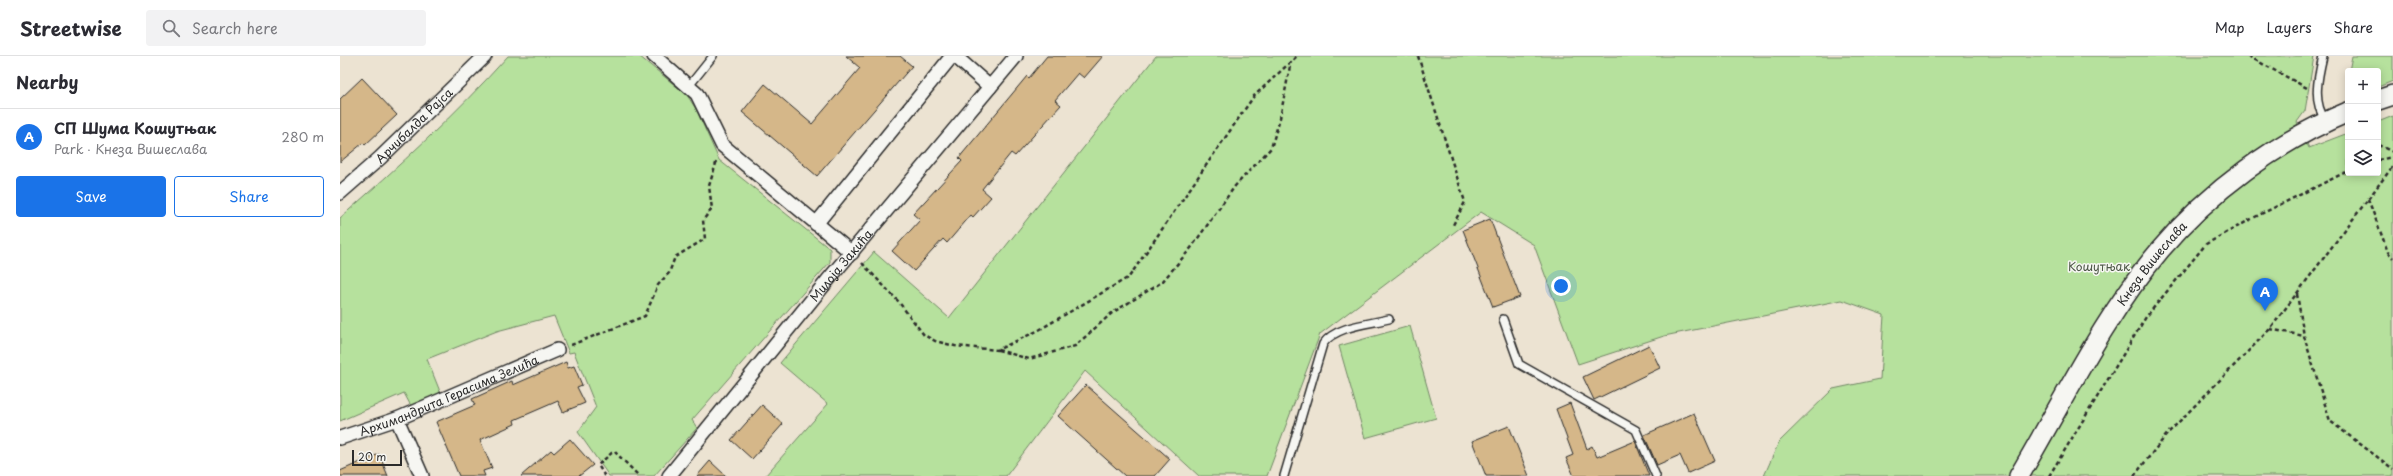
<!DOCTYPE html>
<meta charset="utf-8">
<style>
:root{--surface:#fff;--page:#f2f2f3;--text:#2b2b33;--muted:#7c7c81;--line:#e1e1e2;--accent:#1a73e8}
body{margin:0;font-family:"Playpen Sans",sans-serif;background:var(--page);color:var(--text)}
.controls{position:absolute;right:12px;top:12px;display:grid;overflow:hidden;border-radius:4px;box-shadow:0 2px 10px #0003}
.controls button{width:36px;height:36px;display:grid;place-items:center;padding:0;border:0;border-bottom:1px solid var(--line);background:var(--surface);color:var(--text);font:20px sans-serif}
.scale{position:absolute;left:12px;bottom:10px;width:50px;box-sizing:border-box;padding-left:4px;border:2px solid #2b2b2b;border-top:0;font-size:11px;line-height:14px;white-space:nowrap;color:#2b2b2b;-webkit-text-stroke:3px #f6f6f2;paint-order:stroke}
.you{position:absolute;left:1221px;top:230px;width:14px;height:14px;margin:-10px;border:3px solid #fff;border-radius:50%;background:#1a73e8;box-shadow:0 0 0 6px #1a73e833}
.badge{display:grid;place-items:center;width:26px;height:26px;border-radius:50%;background:var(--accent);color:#fff;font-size:13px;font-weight:700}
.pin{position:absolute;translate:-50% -33px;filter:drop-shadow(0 1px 2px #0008)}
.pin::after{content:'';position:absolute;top:21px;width:14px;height:12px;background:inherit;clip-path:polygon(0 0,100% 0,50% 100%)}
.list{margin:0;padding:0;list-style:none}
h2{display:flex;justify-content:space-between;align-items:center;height:52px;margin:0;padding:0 16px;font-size:17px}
h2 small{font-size:13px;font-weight:400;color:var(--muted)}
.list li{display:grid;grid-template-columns:26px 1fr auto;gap:12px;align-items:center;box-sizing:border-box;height:56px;padding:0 16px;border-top:1px solid var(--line)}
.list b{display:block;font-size:15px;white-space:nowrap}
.list p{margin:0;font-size:13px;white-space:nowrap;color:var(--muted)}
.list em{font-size:13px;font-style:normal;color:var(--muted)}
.actions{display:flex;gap:8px;padding:12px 16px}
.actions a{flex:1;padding:9px 0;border:1px solid var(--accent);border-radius:4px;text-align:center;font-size:14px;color:var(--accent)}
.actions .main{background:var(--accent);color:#fff}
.icon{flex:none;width:22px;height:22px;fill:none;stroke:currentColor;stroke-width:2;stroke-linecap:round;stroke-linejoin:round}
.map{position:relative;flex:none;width:2053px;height:420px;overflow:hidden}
header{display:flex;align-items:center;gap:24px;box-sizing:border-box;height:56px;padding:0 20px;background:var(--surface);border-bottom:1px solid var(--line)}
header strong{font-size:19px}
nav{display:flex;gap:22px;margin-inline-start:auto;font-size:14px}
.search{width:280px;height:36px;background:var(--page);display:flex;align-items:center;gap:10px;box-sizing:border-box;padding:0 14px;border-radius:4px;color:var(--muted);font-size:15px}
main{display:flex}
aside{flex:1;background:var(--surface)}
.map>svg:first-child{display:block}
</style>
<header>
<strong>Streetwise</strong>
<div class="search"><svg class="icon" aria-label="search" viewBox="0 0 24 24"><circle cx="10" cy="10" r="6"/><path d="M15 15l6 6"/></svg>Search here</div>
<nav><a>Map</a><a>Layers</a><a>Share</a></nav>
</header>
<main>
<aside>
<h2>Nearby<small></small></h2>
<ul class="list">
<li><span class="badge">A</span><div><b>СП Шума Кошутњак</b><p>Park · Кнеза Вишеслава</p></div><em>280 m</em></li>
</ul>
<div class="actions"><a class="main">Save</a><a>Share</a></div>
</aside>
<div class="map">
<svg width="2053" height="420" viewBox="0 0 2053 420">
<rect width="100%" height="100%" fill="#ece3d2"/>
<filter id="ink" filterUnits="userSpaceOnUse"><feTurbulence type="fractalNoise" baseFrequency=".025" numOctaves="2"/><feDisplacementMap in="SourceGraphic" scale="8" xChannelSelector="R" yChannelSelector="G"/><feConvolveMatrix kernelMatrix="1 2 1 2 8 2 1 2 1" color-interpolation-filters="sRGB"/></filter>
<g filter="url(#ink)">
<path fill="#b6e19d" stroke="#708664" d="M168 0H299L347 39 356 53 379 104 490 193V206L352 364 357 372 314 420H269L238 376 256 351 234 296 229 297 214 260 157 275 87 303 101 338 71 350 64 337 0 365V162C59 110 116 58 168 0Z
M816 0H1974L1965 55 1957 66 1969 92 2008 77V117H2038V66L2053 60V420H1424L1439 386 1493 333 1540 323 1544 259 1502 244 1324 280 1238 308 1194 189 1141 156 980 278 927 420H859L745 315 666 420H425L488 348 440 307 534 196 609 262Z
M2012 0H2053V25L2038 31V15H2009Z
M1070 270 1096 362 1025 382 999 290Z"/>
<path fill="#d5b789" stroke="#2b2b2b" d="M506 0H560L572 10 477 120 402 56 425 28 472 68 520 12Z
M707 0H763L744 22 738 17 715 44 721 49 675 100 671 97 642 133 651 141 633 161 631 159 607 187 603 183 574 215 552 195 580 164 573 158 622 105 619 102 623 97 687 20 689 22Z
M22 22 57 59 25 89 23 87 0 106V43Z
M1150 163 1180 241 1153 251 1123 174Z
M1309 289 1320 312 1254 344 1243 321Z
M226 306 228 312 234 310 242 329 237 331 245 347 223 356 218 345 174 364 175 368 140 384 152 412 143 415 145 420H119L96 366 135 349 132 343 172 325 173 329Z
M746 329 830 403 815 420H785L718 360Z
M1230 347 1247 393 1252 390 1257 401 1295 385 1309 420H1234L1226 402 1233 399 1216 353Z
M422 349 443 368 412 403 391 384Z
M1354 357 1375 405 1348 417 1340 399 1317 409 1304 379Z
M1169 370 1189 420H1146L1132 385Z
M230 383 253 409 239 420H181L211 394 214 397Z
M39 398 48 420H0V415Z
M370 405 386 420H357Z"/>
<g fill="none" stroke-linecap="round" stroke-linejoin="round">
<defs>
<path id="service" d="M1983 0C1978 21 1972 47 1986 65
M349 30 373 0
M1163 263 1179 308 1296 374 1316 420
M944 420 983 288C995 270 1029 268 1049 263"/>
<g id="minor">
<path d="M314 0 357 38 382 89 512 197"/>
<path d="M615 0 650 31"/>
<path id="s1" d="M0 137 40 102 145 0"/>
<path d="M476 168 612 0"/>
<path d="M57 363 82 420"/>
<path id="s2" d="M0 382 57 363 217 294"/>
<path id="s3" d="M329 420 488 224 676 0"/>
</g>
<g id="secondary">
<path d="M2038 44 2053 39"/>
<path id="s4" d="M1679 420C1724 344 1763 262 1820 194 1870 135 1936 86 2008 56"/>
</g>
</defs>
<use href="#service" stroke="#2b2b2b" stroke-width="10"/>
<use href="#minor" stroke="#2b2b2b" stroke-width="16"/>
<use href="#secondary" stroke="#2b2b2b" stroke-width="22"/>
<path stroke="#2b2b2b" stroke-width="2.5" stroke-dasharray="4 3" stroke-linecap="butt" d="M1078 0 1125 146 1113 169
M1908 0 1967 32
M2038 89 2053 96
M2038 104 2053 101
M2028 143 2048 196 2053 202
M522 207 558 245 584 279 595 285 615 290 657 294 699 274 789 221 914 40 957 0
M1957 238 1964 280 1990 365 2053 413
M1930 273 1964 280
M231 289 305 260 318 229 329 217 335 201 365 183 363 164 372 153 369 130 377 104
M658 294 689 303 735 290 772 257 822 226 851 192 895 130 931 92 940 62 951 5
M263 420 264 419 258 409 274 395 299 420
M1709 420 1806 261 1866 188 1915 161 2008 115
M1794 420 1828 377 1930 273 2053 110"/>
<use href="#service" stroke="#f6f6f2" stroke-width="7"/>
<use href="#minor" stroke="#f6f6f2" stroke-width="13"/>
<use href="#secondary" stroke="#f6f6f2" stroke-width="19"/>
</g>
</g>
<g text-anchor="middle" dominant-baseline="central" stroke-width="3" stroke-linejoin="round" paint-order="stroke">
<g font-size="12" fill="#2b2b2b" stroke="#f6f6f2">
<text stroke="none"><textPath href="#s1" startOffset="100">Арчибалда Рајса</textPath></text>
<text stroke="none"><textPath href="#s3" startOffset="272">Милоја Закића</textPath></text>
<text stroke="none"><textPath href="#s4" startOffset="251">Кнеза Вишеслава</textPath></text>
<text stroke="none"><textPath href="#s2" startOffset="117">Архимандрита Герасима Зелића</textPath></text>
</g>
<g font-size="12" fill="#4e5848" stroke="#f6f6f2">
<text x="1759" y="210">Кошутњак</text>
</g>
</g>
</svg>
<div class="controls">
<button>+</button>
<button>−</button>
<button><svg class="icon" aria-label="layers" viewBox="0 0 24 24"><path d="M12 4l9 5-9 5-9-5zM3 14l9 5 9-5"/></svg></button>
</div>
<div class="scale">20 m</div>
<div class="you"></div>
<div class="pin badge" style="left:1925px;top:255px">A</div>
</div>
</main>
